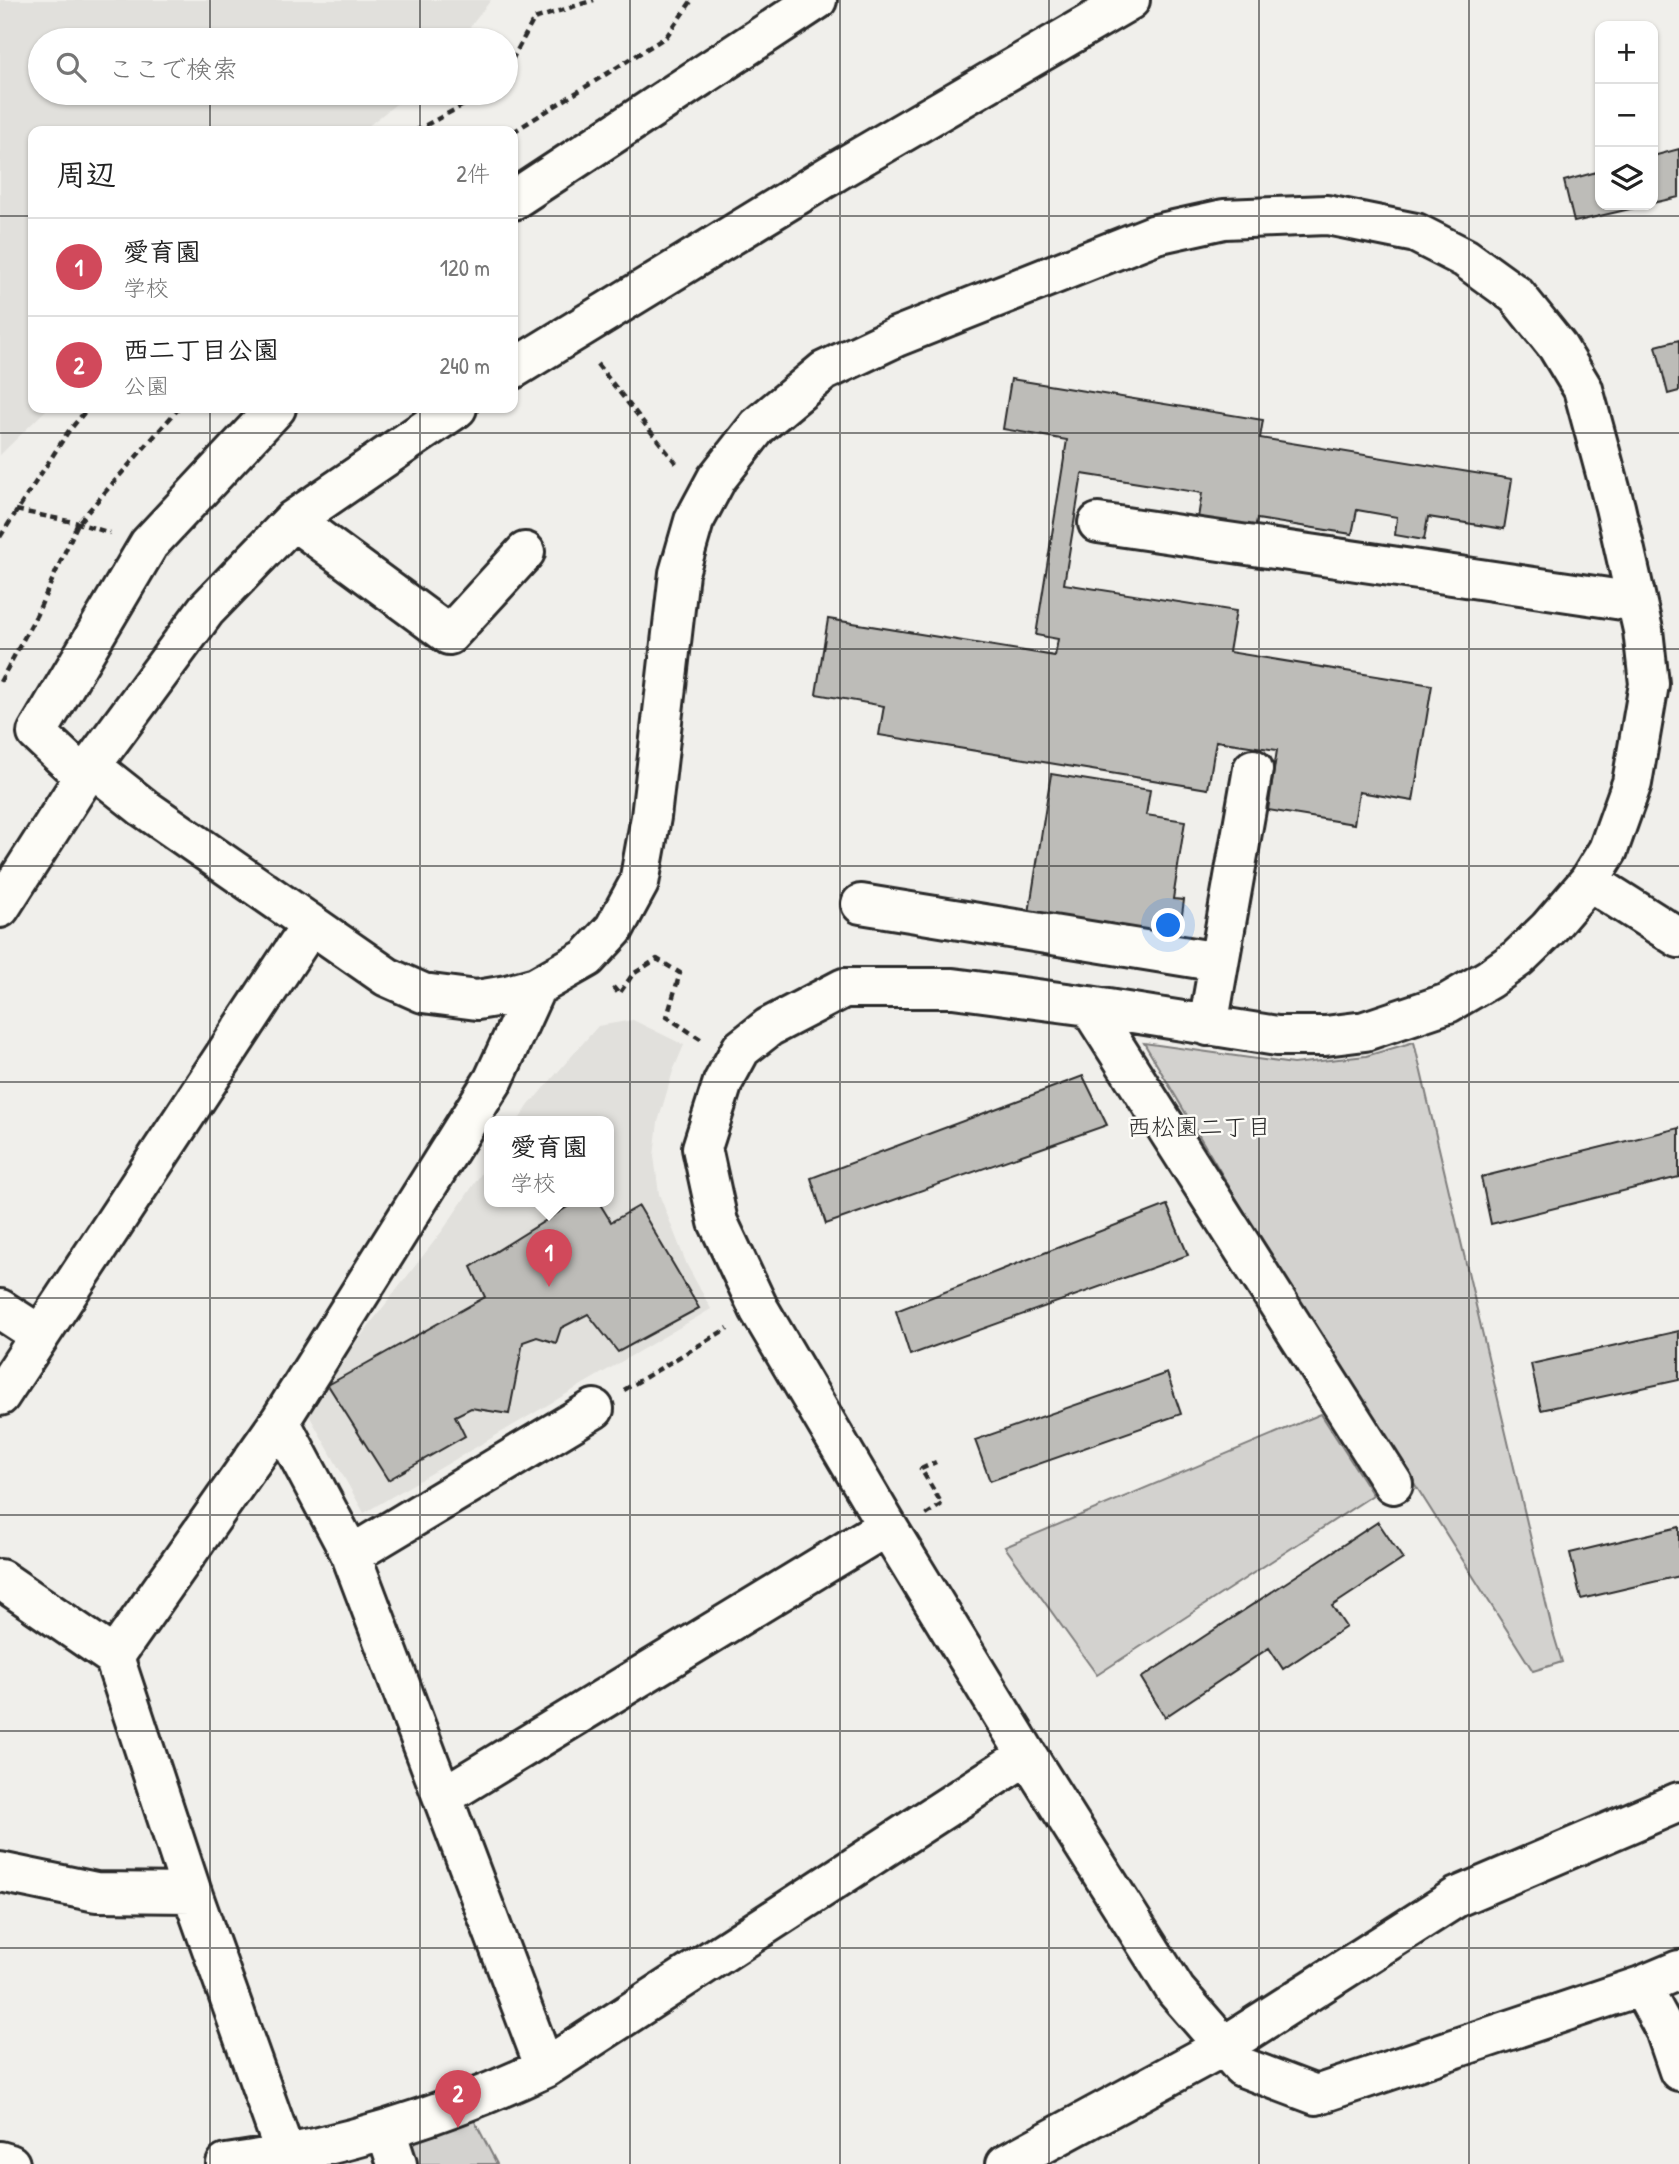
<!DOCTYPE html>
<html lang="ja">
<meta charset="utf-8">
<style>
:root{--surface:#fff;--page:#f6f6f6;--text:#222;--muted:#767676;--line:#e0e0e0;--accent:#d1495b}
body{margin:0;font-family:"Patrick Hand","Klee One",sans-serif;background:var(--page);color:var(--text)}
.controls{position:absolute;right:21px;top:21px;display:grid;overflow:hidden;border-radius:14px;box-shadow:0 2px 5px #0004}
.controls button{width:63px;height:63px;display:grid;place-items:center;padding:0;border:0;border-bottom:2px solid var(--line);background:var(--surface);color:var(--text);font:35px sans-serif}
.you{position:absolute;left:1169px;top:926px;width:24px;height:24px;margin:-18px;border:5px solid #fff;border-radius:50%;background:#1a73e8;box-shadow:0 0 0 10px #1a73e833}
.badge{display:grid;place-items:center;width:46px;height:46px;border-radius:50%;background:var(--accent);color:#fff;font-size:23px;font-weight:700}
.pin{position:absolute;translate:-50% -58px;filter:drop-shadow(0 2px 4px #0008)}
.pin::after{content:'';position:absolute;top:37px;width:24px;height:21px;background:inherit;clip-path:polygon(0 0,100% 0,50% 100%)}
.popup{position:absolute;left:484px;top:1116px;width:130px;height:91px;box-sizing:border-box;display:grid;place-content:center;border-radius:14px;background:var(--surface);filter:drop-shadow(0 2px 5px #0005);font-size:23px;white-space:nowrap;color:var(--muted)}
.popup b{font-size:26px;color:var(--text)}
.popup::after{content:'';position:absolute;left:50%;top:100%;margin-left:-14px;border:14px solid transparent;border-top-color:var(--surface)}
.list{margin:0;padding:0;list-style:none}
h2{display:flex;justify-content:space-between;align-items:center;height:91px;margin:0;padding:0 28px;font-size:30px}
h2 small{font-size:23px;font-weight:400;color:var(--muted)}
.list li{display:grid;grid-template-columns:46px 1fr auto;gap:21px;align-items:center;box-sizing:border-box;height:98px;padding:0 28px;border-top:2px solid var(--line)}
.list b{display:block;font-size:26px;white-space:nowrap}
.list p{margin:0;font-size:23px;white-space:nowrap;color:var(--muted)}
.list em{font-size:23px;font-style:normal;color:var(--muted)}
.icon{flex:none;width:38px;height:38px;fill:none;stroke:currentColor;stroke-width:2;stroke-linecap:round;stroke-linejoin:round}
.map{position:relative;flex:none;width:1679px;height:2164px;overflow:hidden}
.search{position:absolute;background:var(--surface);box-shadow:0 2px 5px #0004;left:28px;top:28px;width:490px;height:77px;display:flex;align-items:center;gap:18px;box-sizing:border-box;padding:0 24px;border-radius:38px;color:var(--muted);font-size:26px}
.panel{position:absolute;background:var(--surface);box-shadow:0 2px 5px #0004;left:28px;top:126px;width:490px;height:287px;border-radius:14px}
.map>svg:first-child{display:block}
</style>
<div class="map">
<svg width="1679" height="2164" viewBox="0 0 1679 2164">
<rect width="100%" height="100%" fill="#f0efeb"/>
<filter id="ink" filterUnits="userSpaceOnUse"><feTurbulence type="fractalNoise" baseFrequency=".0143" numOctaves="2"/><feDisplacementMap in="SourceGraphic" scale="14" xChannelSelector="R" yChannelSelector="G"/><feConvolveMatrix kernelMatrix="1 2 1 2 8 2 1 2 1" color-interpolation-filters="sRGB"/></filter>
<g filter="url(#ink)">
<path fill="#e1e0dc" d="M0 0H491L460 40H40V93H410L362 131H33V408H48L0 455Z
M633 1020 684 1045 673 1071 658 1122 654 1156 659 1194 687 1265 711 1309 364 1513 305 1408 443 1230 489 1162 490 1201H608V1121H518L529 1105 598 1026Z"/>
<path fill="#d3d2cf" stroke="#7f7e7d" stroke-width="2" d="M1414 1042 1552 1629 1562 1662 1533 1671 1271 1257 1144 1043 1293 1064 1366 1056Z
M1321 1414 1373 1495 1097 1675 1005 1547Z
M472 2116 497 2164H409L401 2141Z"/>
<path fill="#bdbcb8" stroke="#2b2b2b" stroke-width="2" d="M1679 149V197L1653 203V156Z
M1600 171V205H1647L1574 222 1564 181Z
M1679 340V391L1668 394 1656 346Z
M1011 379 1263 420 1260 438 1512 479 1504 529 1428 517 1424 540 1395 535 1397 517 1357 510 1352 534 1257 519 1252 546 1195 536 1202 493 1082 474 1064 584 1236 611 1229 652 1432 685 1413 801 1359 792 1354 824 1268 810 1277 750 1216 741 1208 789 879 735 884 706 816 694 828 619 1055 656 1058 639 1036 635 1067 440 1003 429Z
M1051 774 1150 790 1146 815 1185 821 1173 899 1184 900 1181 922 1169 920 1167 934 1029 913Z
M1083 1076 1107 1125 826 1224 811 1178Z
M1679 1128V1177L1491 1224 1481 1177Z
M577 1201H598L611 1222 639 1206 699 1308 618 1352 588 1314 561 1328 556 1343 537 1337 523 1342 509 1414 471 1408 455 1416 465 1436 388 1480 328 1385 485 1297 471 1267Z
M1167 1205 1188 1255 910 1355 896 1311Z
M1679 1331V1380L1541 1410 1531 1364Z
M1167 1373 1181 1414 990 1481 975 1440Z
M1378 1522 1403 1559 1332 1606 1346 1627 1283 1669 1269 1648 1165 1717 1141 1678Z
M1679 1527V1576L1581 1599 1570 1553Z"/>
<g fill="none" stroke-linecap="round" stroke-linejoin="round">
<defs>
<path id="minor" d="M513 200 817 0
M513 369 840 169 1130 0
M293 520 449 635 525 552
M1098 523 1636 602
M91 766 144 808 387 977 423 993 477 1000 507 995 536 987 587 958 614 929 639 883 651 817 679 573 694 521 717 478 758 426 824 371 896 337 1156 234 1224 219 1327 215 1416 233 1465 258 1516 295 1557 346 1583 389 1615 507 1643 630 1649 684 1632 783 1608 850 1589 881 1548 929 1518 958 1489 979 1448 1003 1365 1031 1325 1036H1277L1089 1006 953 988H844L769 1027 741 1049 723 1082 702 1148 718 1222 759 1309 887 1526 1027 1755 1176 1991 1242 2067 1316 2095 1641 1986 1665 2030 1679 2071
M84 777 37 733 149 544 276 408
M1589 881 1679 938
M861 904 1219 962
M0 908 91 766 206 610 293 520 457 408
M1089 1006 1393 1484
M1208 1026 1253 769
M0 1309 40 1335
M0 1396 310 926
M280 1421 351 1555 545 2068
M351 1555 594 1409
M0 1579 114 1657 192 1893 286 2156
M114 1657 280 1421 494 1079 536 987
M444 1796 887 1526
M0 1872 96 1892 192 1893
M1641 1986 1679 1970
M386 2130 397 2164
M0 2161 10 2164
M226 2164C339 2149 443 2116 545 2068L1027 1755
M1006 2164 1224 2046 1457 1897 1679 1802"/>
</defs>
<use href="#minor" stroke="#2b2b2b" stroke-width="44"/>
<path stroke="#2b2b2b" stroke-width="4.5" stroke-dasharray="7 5" stroke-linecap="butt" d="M506 71 534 19 594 0
M415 131 486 93
M513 132 666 37 692 0
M597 364 679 467
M16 510 78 523 110 533
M0 537 68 432 88 408
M0 682 36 616 78 523 179 408
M613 987 619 994 633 974 657 959 680 973 667 1017 702 1040
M624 1390 728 1328
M926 1515 942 1504 921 1469 936 1462"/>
<use href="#minor" stroke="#fdfcf7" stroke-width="38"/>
</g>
</g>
<path fill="none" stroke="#2b2b2b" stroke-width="2" stroke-opacity="0.55" d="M210 0V40M420 0V40M630 0V2164M840 0V2164M1049 0V2164M1259 0V2164M1469 0V2164M210 93V131M420 93V131M0 216H33M513 216H1679M210 408V2164M420 408V2164M0 433H1679M0 649H1679M0 866H1679M0 1082H1679M0 1298H1679M0 1515H1679M0 1731H1679M0 1948H1679"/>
<g text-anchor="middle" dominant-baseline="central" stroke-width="5" stroke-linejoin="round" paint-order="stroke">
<g font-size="24" fill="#2b2b2b" stroke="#fdfcf7">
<text x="1199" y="1126">西松園二丁目</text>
</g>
</g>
</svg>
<div class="controls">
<button>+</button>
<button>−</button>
<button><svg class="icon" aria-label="layers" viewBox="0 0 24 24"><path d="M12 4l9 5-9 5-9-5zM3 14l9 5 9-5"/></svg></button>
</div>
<div class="you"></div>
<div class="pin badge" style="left:549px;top:1287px">1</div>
<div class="popup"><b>愛育園</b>学校</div>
<div class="pin badge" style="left:458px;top:2128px">2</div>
<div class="search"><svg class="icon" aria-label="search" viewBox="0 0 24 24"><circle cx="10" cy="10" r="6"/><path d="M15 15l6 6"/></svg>ここで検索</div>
<section class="panel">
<h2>周辺<small>2件</small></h2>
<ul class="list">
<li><span class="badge">1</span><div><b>愛育園</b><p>学校</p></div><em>120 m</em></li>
<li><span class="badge">2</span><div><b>西二丁目公園</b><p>公園</p></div><em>240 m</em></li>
</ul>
</section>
</div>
